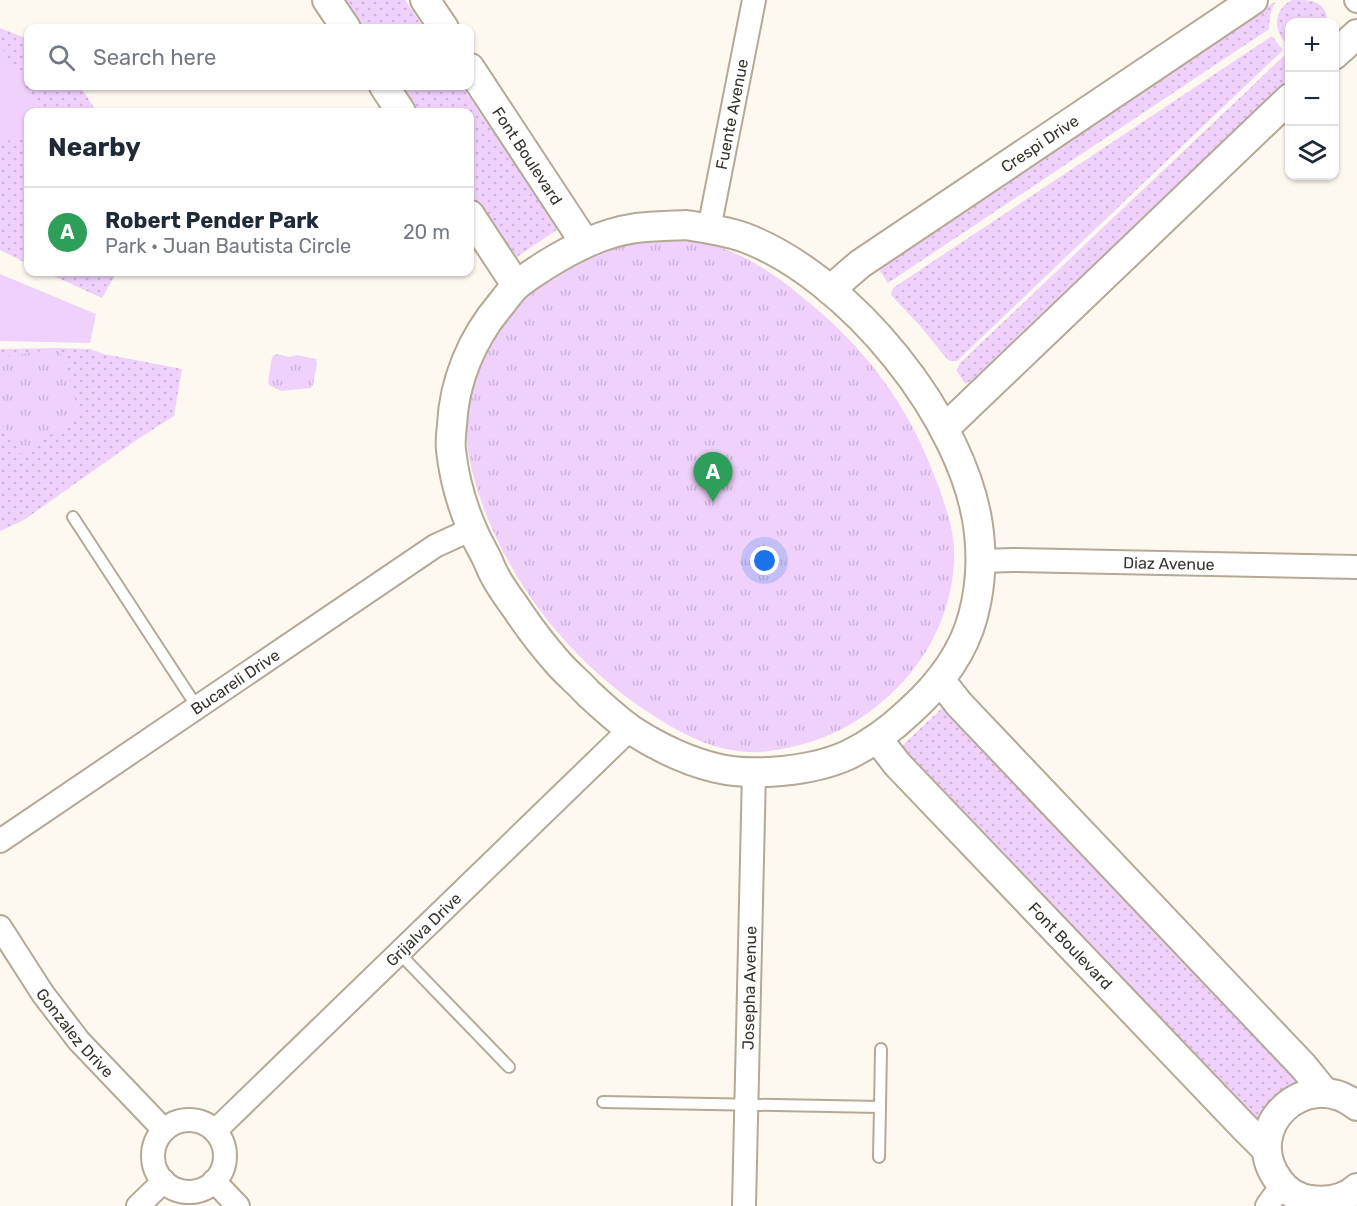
<!DOCTYPE html>
<meta charset="utf-8">
<style>
:root{--surface:#fff;--page:#f6f6f7;--text:#1f2937;--muted:#747a83;--line:#e0e1e3;--accent:#0f766e}
body{margin:0;font-family:Rubik,sans-serif;background:var(--page);color:var(--text)}
.controls{position:absolute;right:18px;top:18px;display:grid;overflow:hidden;border-radius:12px;box-shadow:0 2px 4px #0004}
.controls button{width:54px;height:54px;display:grid;place-items:center;padding:0;border:0;border-bottom:2px solid var(--line);background:var(--surface);color:var(--text);font:30px sans-serif}
.you{position:absolute;left:765px;top:561px;width:21px;height:21px;margin:-15px;border:4px solid #fff;border-radius:50%;background:#1a73e8;box-shadow:0 0 0 9px #1a73e833}
.badge{display:grid;place-items:center;width:39px;height:39px;border-radius:50%;background:var(--accent);color:#fff;font-size:20px;font-weight:700}
.pin{position:absolute;translate:-50% -50px;filter:drop-shadow(0 2px 3px #0008)}
.pin::after{content:'';position:absolute;top:32px;width:21px;height:18px;background:inherit;clip-path:polygon(0 0,100% 0,50% 100%)}
.list{margin:0;padding:0;list-style:none}
h2{display:flex;justify-content:space-between;align-items:center;height:78px;margin:0;padding:0 24px;font-size:26px}
h2 small{font-size:20px;font-weight:400;color:var(--muted)}
.list li{display:grid;grid-template-columns:39px 1fr auto;gap:18px;align-items:center;box-sizing:border-box;height:90px;padding:0 24px;border-top:2px solid var(--line)}
.list b{display:block;font-size:22px;white-space:nowrap}
.list p{margin:0;font-size:20px;white-space:nowrap;color:var(--muted)}
.list em{font-size:20px;font-style:normal;color:var(--muted)}
.icon{flex:none;width:33px;height:33px;fill:none;stroke:currentColor;stroke-width:2;stroke-linecap:round;stroke-linejoin:round}
.map{position:relative;flex:none;width:1357px;height:1206px;overflow:hidden}
.search{position:absolute;background:var(--surface);box-shadow:0 2px 4px #0004;left:24px;top:24px;width:450px;height:66px;display:flex;align-items:center;gap:15px;box-sizing:border-box;padding:0 21px;border-radius:12px;color:var(--muted);font-size:22px}
.panel{position:absolute;background:var(--surface);box-shadow:0 2px 4px #0004;left:24px;top:108px;width:450px;height:168px;border-radius:12px}
.map>svg:first-child{display:block}
</style>
<div class="map">
<svg width="1357" height="1206" viewBox="0 0 1357 1206">
<defs>
<pattern id="grass-dots" width="8" height="8" patternUnits="userSpaceOnUse" patternTransform="scale(1.5)"><rect width="8" height="8" fill="#efd1fb"/><path d="M2 2h.1M6 6h.1" fill="none" stroke="#ceb4d7" stroke-width="1.8" stroke-linecap="round"/></pattern>
<pattern id="park-tufts" width="24" height="20" patternUnits="userSpaceOnUse" patternTransform="scale(1.5)"><rect width="24" height="20" fill="#efd1fb"/><path d="M3 7l-1-3M5 7V3M7 7l1-3M15 17l-1-3M17 17v-4M19 17l1-3" fill="none" stroke="#ceb4d7"/></pattern>
</defs>
<rect width="100%" height="100%" fill="#fdf9f1"/>
<path fill="url(#grass-dots)" d="M340 0H405L424 28H359Z
M1292 0C1312 0 1325 0 1328 22H1290L1289 46C1273 33 1272 10 1292 0Z
M1274 2 1275 3C1270 11 1269 20 1269 29L888 283 880 271 878 264Z
M0 28 28 39V86H80L97 112H28V264L0 250Z
M1272 36 1283 50 957 361H951L947 359 921 327 893 297 891 295 893 288Z
M1287 53H1289V78L971 381 965 384 957 371 958 367 960 363Z
M398 86H462L558 229 514 259 470 193V112H416Z
M45 272H117L102 298Z
M59 348 90 349 104 354 182 369 174 416 138 439 24 520 0 531V349Z
M943 707 1300 1084 1259 1122 902 746Z"/>
<path fill="url(#park-tufts)" d="M663 239C680 240 699 241 716 246 745 255 773 273 796 292 865 346 910 405 939 488 946 508 953 527 954 548 956 599 934 651 898 687 862 724 820 744 770 751 733 756 698 743 667 724 576 671 505 583 475 482 470 463 465 442 466 421 468 382 485 346 509 316 522 300 536 285 554 274 562 268 572 265 581 261 591 257 600 252 610 248 626 242 645 240 663 239Z
M59 348 81 415 21 454 0 421V358Z
M276 354 289 357 297 355 316 359 317 364 313 385 311 388 281 391 269 385 268 382 272 357Z"/>
<path fill="#efd1fb" d="M0 45 41 112H28V131L0 145Z
M0 274 96 314 90 343 0 341Z"/>
<g fill="none" stroke-linecap="round" stroke-linejoin="round">
<defs>
<path id="service" d="M73 517 197 707
M399 953 509 1067
M603 1102 880 1107 879 1157
M880 1107 881 1049"/>
<g id="minor">
<path d="M1356 0 1357 1"/>
<path id="s1" d="M709 229 754 0"/>
<path id="s2" d="M980 561 1013 560 1357 567"/>
<path id="s3" d="M0 841 435 546 472 529"/>
<path id="s4" d="M0 927 43 994 79 1041 164 1130"/>
<circle cx="189" cy="1156" r="36"/>
<path id="s5" d="M215 1131 630 729"/>
<path d="M214 1181 238 1206"/>
<path d="M138 1206 164 1181"/>
<path id="s6" d="M744 1206 754 772"/>
<path d="M1267 1206 1282 1185"/>
</g>
<g id="tertiary">
<path d="M327 0 346 28"/>
<path d="M425 0 444 28"/>
<path d="M1334 55 1357 34"/>
<path id="s7" d="M470 68 585 243"/>
<path d="M384 86 401 112"/>
<path d="M470 215 516 285"/>
<path d="M686 225C705 228 725 231 743 237 849 276 967 420 979 533 982 560 980 590 973 616 963 654 938 686 909 712 891 729 871 744 848 755 813 771 754 777 716 768 687 761 658 747 633 731 617 720 602 706 588 693 579 683 568 674 559 664 544 647 530 629 518 611 510 599 501 588 495 576 492 571 490 566 488 561 483 550 477 541 473 531 462 506 454 478 451 450 450 442 451 434 452 425 454 381 472 338 501 304 506 298 511 290 517 285 525 278 535 272 544 266 573 248 602 233 636 228 653 226 670 226 686 225Z"/>
<path id="s8" d="M830 290 860 264 1253 0"/>
<path d="M944 429 1290 98"/>
<path d="M940 680 959 704 1303 1066 1325 1093"/>
<path id="s9" d="M877 738 897 764 1244 1127 1266 1149"/>
<path d="M1357 1106C1306 1065 1239 1128 1279 1181 1286 1191 1298 1198 1310 1200 1327 1202 1344 1200 1357 1188"/>
</g>
</defs>
<use href="#service" stroke="#b4a997" stroke-width="14"/>
<use href="#minor" stroke="#b4a997" stroke-width="26"/>
<use href="#tertiary" stroke="#b4a997" stroke-width="32"/>
<use href="#service" stroke="#fff" stroke-width="10"/>
<use href="#minor" stroke="#fff" stroke-width="22"/>
<use href="#tertiary" stroke="#fff" stroke-width="28"/>
</g>
<g text-anchor="middle" dominant-baseline="central" stroke-width="6" stroke-linejoin="round" paint-order="stroke">
<g font-size="16" fill="#38342c" stroke="#fff">
<text stroke="none"><textPath href="#s1" startOffset="117">Fuente Avenue</textPath></text>
<text stroke="none"><textPath href="#s8" startOffset="256">Crespi Drive</textPath></text>
<text stroke="none"><textPath href="#s7" startOffset="105">Font Boulevard</textPath></text>
<text stroke="none"><textPath href="#s2" startOffset="189">Diaz Avenue</textPath></text>
<text stroke="none"><textPath href="#s3" startOffset="284">Bucareli Drive</textPath></text>
<text stroke="none"><textPath href="#s5" startOffset="290">Grijalva Drive</textPath></text>
<text stroke="none"><textPath href="#s9" startOffset="284">Font Boulevard</textPath></text>
<text stroke="none"><textPath href="#s6" startOffset="218">Josepha Avenue</textPath></text>
<text stroke="none"><textPath href="#s4" startOffset="130">Gonzalez Drive</textPath></text>
</g>
</g>
</svg>
<div class="controls">
<button>+</button>
<button>−</button>
<button><svg class="icon" aria-label="layers" viewBox="0 0 24 24"><path d="M12 4l9 5-9 5-9-5zM3 14l9 5 9-5"/></svg></button>
</div>
<div class="you"></div>
<div class="pin badge" style="left:713px;top:502px;background:#2e9e5b">A</div>
<div class="search"><svg class="icon" aria-label="search" viewBox="0 0 24 24"><circle cx="10" cy="10" r="6"/><path d="M15 15l6 6"/></svg>Search here</div>
<section class="panel">
<h2>Nearby<small></small></h2>
<ul class="list">
<li><span class="badge" style="background:#2e9e5b">A</span><div><b>Robert Pender Park</b><p>Park · Juan Bautista Circle</p></div><em>20 m</em></li>
</ul>
</section>
</div>
